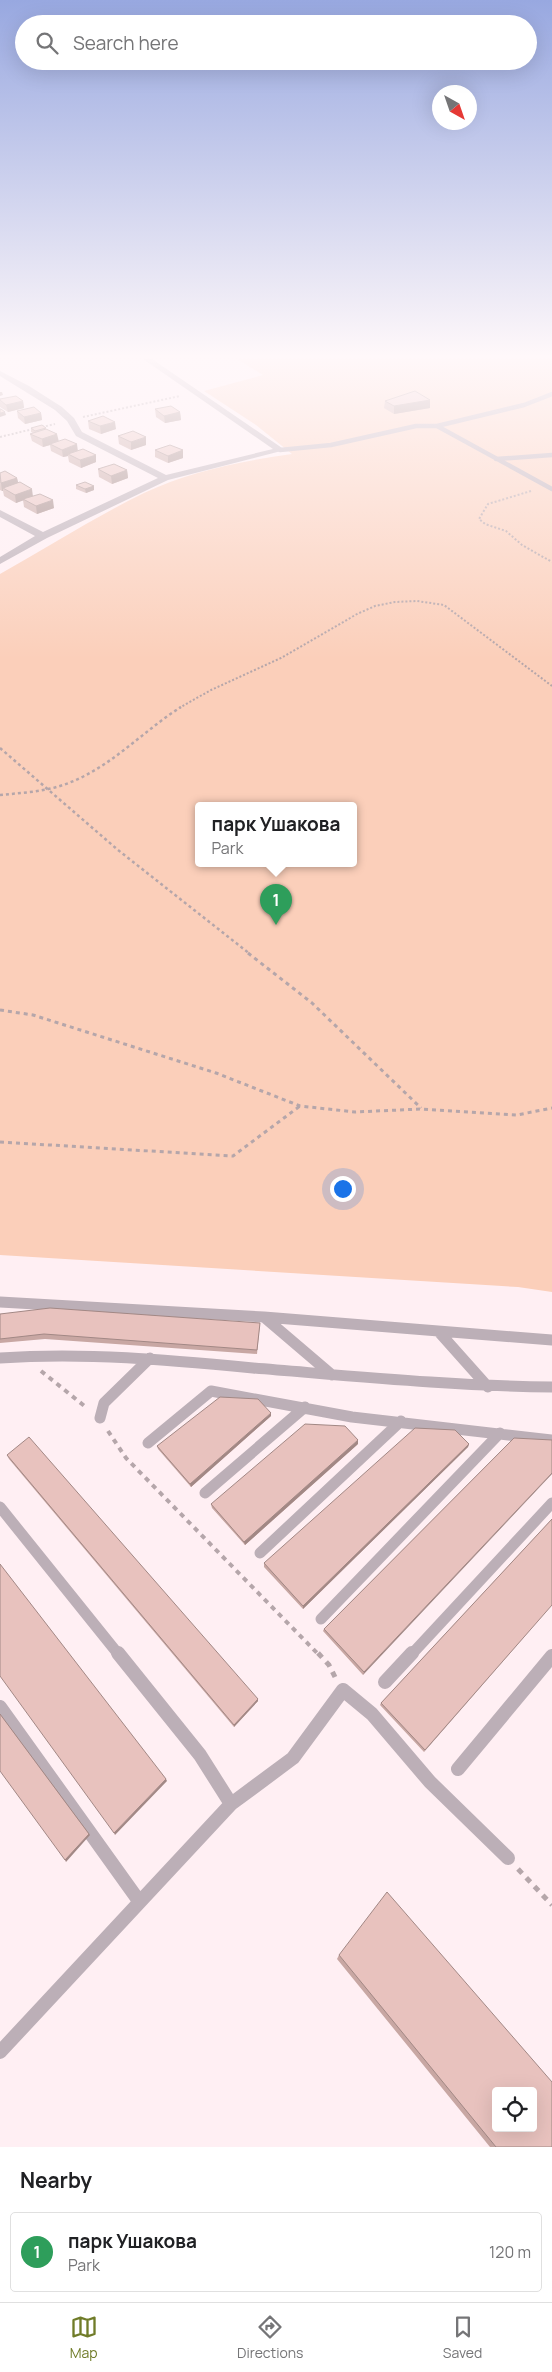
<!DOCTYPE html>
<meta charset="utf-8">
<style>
:root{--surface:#fff;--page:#f6f6f6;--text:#202124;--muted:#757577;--line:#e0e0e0;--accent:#707c29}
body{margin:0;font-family:Manrope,sans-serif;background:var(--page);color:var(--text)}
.controls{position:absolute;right:15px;bottom:15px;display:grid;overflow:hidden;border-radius:5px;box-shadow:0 5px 20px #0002}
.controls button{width:45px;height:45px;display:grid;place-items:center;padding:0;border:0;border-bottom:1px solid var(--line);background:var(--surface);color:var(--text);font:25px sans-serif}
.compass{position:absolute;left:432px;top:85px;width:45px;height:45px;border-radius:50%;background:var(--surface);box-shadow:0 5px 20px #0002;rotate:140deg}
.you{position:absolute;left:342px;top:1188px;width:18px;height:18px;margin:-12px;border:4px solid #fff;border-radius:50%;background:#1a73e8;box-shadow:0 0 0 8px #1a73e833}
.badge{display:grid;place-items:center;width:32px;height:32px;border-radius:50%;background:var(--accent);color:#fff;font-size:16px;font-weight:700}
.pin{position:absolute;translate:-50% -41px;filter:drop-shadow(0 1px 2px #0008)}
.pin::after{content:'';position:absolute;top:26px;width:18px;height:15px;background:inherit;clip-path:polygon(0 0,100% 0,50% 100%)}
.popup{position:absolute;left:195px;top:802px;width:162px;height:65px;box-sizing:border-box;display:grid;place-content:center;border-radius:5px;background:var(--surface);filter:drop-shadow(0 1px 4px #0005);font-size:16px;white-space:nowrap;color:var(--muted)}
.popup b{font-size:19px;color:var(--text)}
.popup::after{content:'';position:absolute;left:50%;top:100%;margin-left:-10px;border:10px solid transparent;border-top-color:var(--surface)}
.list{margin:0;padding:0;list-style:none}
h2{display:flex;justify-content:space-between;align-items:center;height:65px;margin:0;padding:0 20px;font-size:21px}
h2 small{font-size:16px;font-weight:400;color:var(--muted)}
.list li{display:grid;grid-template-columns:32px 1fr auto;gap:15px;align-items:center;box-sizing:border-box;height:80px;margin:0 10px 10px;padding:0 10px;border:1px solid var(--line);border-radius:5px}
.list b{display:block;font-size:19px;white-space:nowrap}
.list p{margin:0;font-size:16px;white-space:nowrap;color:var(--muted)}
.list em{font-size:16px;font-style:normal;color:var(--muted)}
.icon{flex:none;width:28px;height:28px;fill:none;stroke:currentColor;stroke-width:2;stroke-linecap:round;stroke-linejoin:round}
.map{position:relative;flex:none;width:552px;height:2147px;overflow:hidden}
.search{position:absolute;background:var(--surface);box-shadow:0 5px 20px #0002;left:15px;right:15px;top:15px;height:55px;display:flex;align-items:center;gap:12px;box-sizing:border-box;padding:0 18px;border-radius:28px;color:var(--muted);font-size:19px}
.sheet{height:155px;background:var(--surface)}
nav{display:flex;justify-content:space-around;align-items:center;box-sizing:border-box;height:70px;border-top:1px solid var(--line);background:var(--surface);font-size:14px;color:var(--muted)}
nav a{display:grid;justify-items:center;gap:2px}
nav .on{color:var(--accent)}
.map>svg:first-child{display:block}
</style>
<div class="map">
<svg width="552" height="2147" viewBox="0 0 552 2147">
<rect width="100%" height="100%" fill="#ffeff3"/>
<path fill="#fbcfba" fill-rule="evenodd" d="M237 359H552V1292L518 1287 0 1255V574C48 547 95 517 144 493 190 471 242 461 292 454L256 425 204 391 263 375ZM198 806H354V864H198Z"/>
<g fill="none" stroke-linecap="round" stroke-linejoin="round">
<path stroke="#b5a6aa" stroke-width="2" stroke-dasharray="2 2" stroke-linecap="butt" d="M83 417 180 396
M42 427 55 424
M0 437 33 429
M531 491 488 504 479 519 485 524 506 531 522 545 552 562
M179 708 211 690 281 658 357 614 375 606 395 602 417 601 444 605 552 686"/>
<path stroke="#b5a6aa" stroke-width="2.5" stroke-dasharray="3 3" stroke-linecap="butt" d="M0 748 118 850 250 954
M0 795C20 793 41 792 60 786 108 771 140 733 181 707"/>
<path stroke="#b5a6aa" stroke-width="3" stroke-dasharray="4 4" stroke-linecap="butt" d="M248 953 312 1003 421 1108
M0 1010 33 1015 216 1073 300 1106 355 1112 421 1109 517 1115 552 1108
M0 1142 233 1156 300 1106"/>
<path stroke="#b5a6aa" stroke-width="4" stroke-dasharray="5 5" stroke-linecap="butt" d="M41 1371 87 1408
M108 1431 126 1458 319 1655"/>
<path stroke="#b5a6aa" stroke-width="5" stroke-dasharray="6 6" stroke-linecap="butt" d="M318 1653 329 1665 335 1677
M518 1869 552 1905"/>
<path stroke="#bcafb7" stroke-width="4.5" d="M437 426 524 405 552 394
M280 450 331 445 416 426H437L552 489
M496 459 552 455"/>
<path stroke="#bcafb7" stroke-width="11" d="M0 1302 264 1317 552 1340
M264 1317 332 1375
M439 1332 488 1387
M0 1358C85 1352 169 1360 253 1368 353 1376 452 1386 552 1387
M100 1418 104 1403 150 1358
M148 1443 211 1391 352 1417 552 1440
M205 1493 305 1407
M0 1507 119 1655
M260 1553 401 1421
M321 1619 500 1433
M411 1655 552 1503"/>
<path stroke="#bcafb7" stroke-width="14" d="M118 1653 200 1755 231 1804
M385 1682 412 1653
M0 1707 139 1901
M458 1769 552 1656
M0 2052 231 1804 293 1758 343 1690 372 1714 430 1782 508 1858"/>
<path fill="#bcafb7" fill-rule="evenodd" d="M143 359H152L285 450 168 480 47 538 0 564V557L35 536 0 517V510L43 532 158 478 76 436 67 421 55 410 0 376V371L29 386 62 407 74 418 82 432 166 475 273 449Z"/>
</g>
<path fill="#c8a7a3" d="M0 399 23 401 24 408 8 412 0 407Z
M385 401 430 408 394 414 384 408Z
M155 409 180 412 181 420 165 423 156 417Z
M17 411 41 413 42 420 25 424 18 418Z
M88 421 116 429 101 434 89 429Z
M31 428H46V429L58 441 78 450 96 462 81 468 69 462 68 456 63 457 51 451 50 445 43 447 32 441 30 434 33 433 31 432Z
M118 436 146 445 131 450 119 444Z
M155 450H183V458L168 463 155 457Z
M98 469 127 470 128 478 112 484 99 477Z
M0 473 17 478 18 483 33 496 54 508 37 514 24 507 23 500 16 503 4 496 3 491H2L0 490Z
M76 485 94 486V490L86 493 76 489Z
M0 1314 260 1323 257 1354 45 1339 0 1343Z
M271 1416 191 1487 158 1449 157 1446Z
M514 1438 363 1675 323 1631 324 1629Z
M358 1444 245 1545 212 1508 211 1504Z
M469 1444 468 1447 303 1609 264 1567V1563Z
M7 1455 258 1701 234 1727 9 1459Z
M552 1519 424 1752 380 1705 381 1703Z
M339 1955 552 2147H490L337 1959Z"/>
<path fill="#a28885" d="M0 392H2L3 395 0 396Z
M430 400V408L394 414V406Z
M23 401 24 408 8 412 6 405Z
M5 412 6 415 0 417V413Z
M180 412 181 420 165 423 164 416Z
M41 413 42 420 25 424 24 417Z
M115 422 116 429 101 434 100 426Z
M57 434 59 442 50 444V445L43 447 42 439Z
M146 437V445L131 450V442Z
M77 444 78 452 68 454V456L63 457 62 450Z
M183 450V458L168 463V456Z
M96 455V462L81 468 80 460Z
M127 470 128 478 112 484 111 476Z
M17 478 19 486 3 488V491H2L1 483Z
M94 486V490L86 493 85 489Z
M32 489 33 497 16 503 15 495Z
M53 500 54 508 37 514 36 506Z
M271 1413V1416L191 1487 190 1484Z
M358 1440V1444L245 1545 244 1542Z
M469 1444 468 1447 303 1609V1606Z
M552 1473V1474L363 1675 364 1672Z
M552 1605 424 1752 425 1750Z
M258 1699V1701L234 1727V1725Z
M0 1714 90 1835 66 1862 65 1860Z
M166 1779 167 1781 115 1835 114 1833Z"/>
<path fill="#e8c2be" stroke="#a28885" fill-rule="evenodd" d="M415 391 430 400 394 406 385 401Z
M16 396 23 401 6 405 0 400V399Z
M171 406 180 412 164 416 155 409Z
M34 407 41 413 24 417 17 411Z
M0 409H1L5 412 0 413Z
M103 416 115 422 100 426 88 421Z
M42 425 46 428 35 431 31 428Z
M46 429 57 434 42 439 30 434Z
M133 431 146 437 131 442 118 436Z
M65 439 77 444 62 450 50 444Z
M170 445 183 450 168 456 155 450Z
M83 449 96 455 80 460 68 454Z
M114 464 127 470 111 476 98 469Z
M5 471 17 478 1 483 0 473Z
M20 482 32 489 15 495 3 488Z
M85 482 94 486 85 489 76 485Z
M40 494 53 500 36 506 23 499Z
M50 1308 260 1323 257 1350 44 1334 0 1339V1314Z
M220 1397 258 1399 271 1413 190 1484 157 1446Z
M305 1424 345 1426 358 1440 244 1542 211 1504Z
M415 1428 455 1430 469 1444 303 1606 264 1563Z
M29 1437 258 1699 234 1725 7 1455Z
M514 1438 552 1440V1473L364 1672 324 1629Z
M552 1519V1605L425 1750 381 1703Z
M0 1564 166 1779 114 1833 0 1676Z
M0 1714 89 1834 65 1860 0 1771Z
M387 1892 552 2082V2147H496L339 1955ZM496 2091H533V2128H496Z"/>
<linearGradient id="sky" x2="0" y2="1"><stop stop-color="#98a8e0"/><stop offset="0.54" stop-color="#fff8fa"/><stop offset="1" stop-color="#fff8fa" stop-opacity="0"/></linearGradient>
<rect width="552" height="659" fill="url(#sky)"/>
</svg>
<div class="controls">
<button><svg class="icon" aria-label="locate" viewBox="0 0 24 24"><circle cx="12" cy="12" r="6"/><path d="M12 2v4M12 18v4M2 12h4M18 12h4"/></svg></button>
</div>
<svg class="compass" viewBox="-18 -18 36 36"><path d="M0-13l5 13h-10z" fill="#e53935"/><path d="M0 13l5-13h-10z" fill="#757577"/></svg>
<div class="you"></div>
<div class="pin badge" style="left:276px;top:925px;background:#2e9e5b">1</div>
<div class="popup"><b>парк Ушакова</b>Park</div>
<div class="search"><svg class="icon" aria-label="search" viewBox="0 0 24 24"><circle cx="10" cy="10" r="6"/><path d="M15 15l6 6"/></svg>Search here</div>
</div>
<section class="sheet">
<h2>Nearby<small></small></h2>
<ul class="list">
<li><span class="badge" style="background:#2e9e5b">1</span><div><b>парк Ушакова</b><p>Park</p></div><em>120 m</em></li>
</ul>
</section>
<nav>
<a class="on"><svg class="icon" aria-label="map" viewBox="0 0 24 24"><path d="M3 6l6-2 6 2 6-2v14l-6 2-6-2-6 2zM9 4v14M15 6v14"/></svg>Map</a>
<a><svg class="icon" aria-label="directions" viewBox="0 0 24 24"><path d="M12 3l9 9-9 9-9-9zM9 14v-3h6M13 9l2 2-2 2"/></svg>Directions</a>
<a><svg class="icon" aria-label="saved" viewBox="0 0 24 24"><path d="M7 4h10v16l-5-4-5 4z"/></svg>Saved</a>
</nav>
